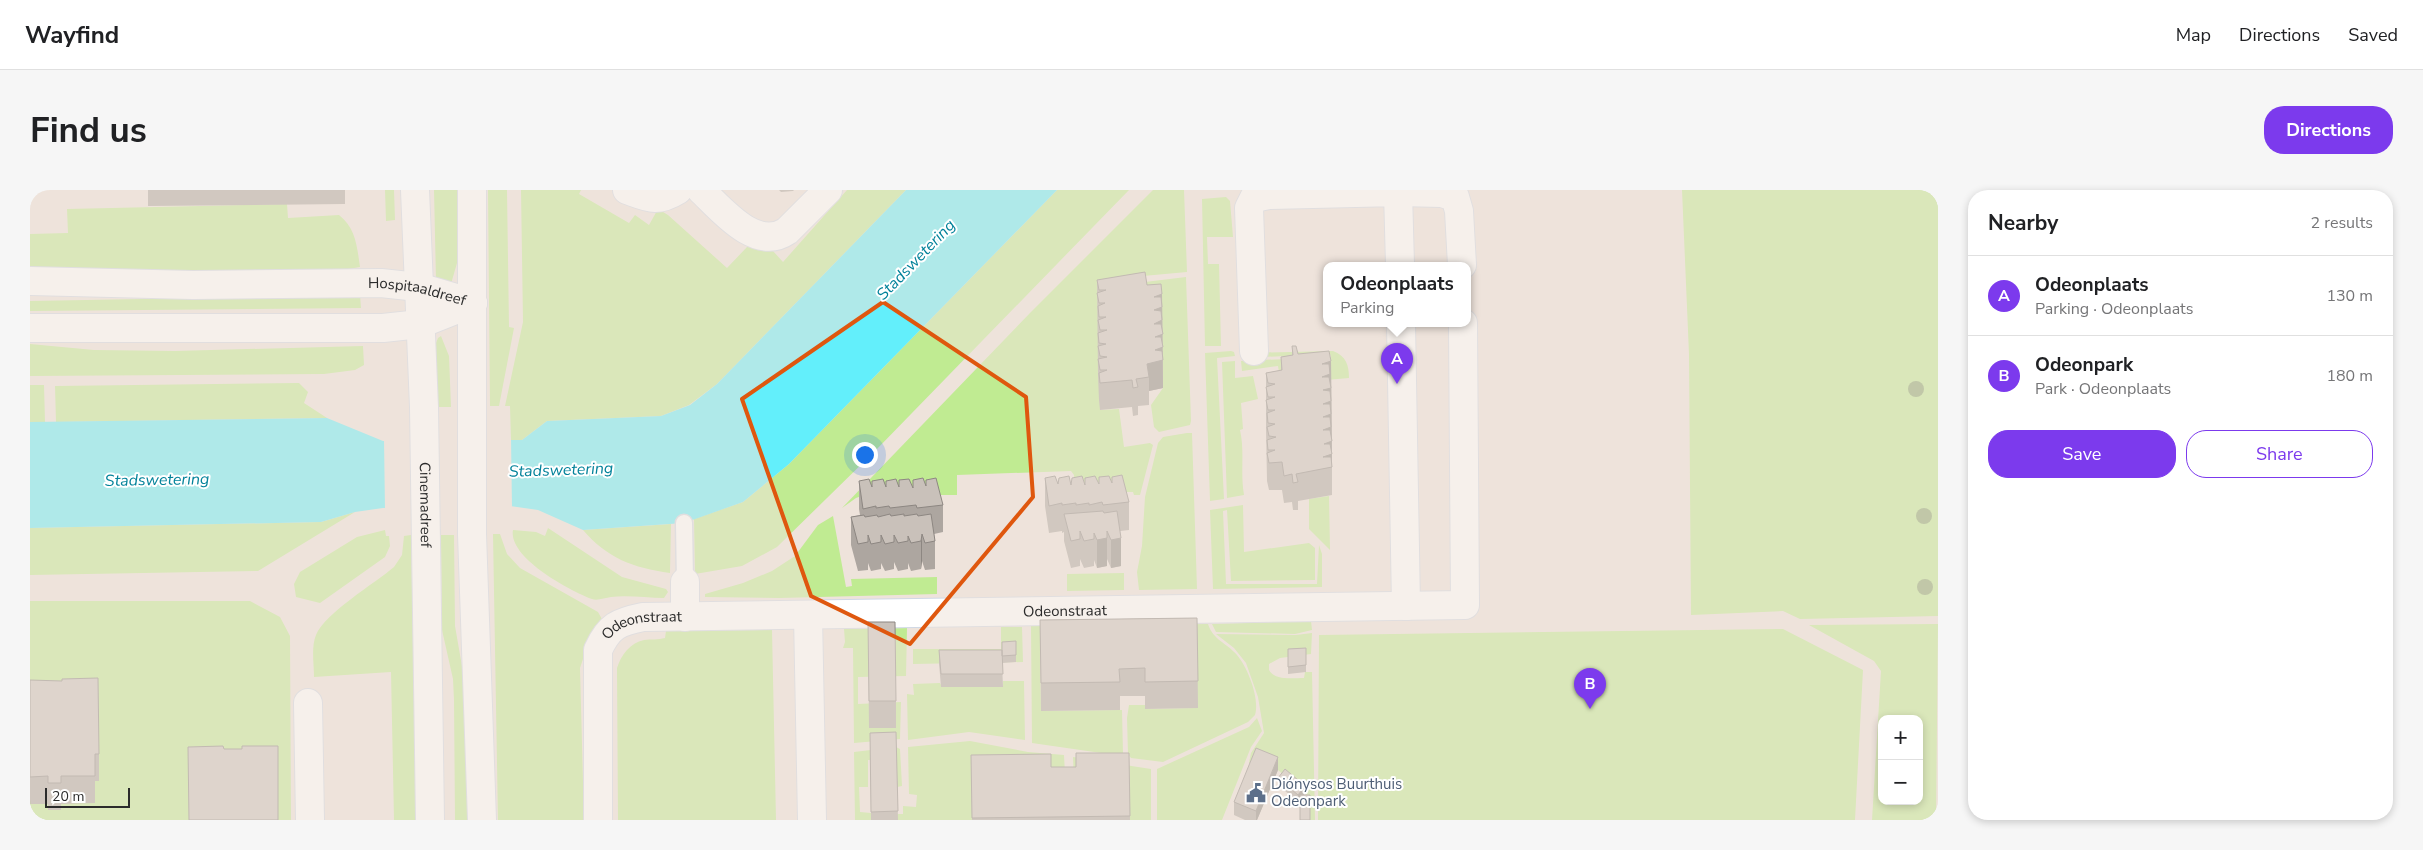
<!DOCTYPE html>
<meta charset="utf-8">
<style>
:root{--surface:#fff;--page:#f6f6f6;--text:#202124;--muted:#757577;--line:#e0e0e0;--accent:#7c3aed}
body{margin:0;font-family:"Nunito Sans",sans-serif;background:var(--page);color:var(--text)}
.controls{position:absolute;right:15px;bottom:15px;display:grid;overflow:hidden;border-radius:10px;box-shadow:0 2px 8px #0003}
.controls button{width:45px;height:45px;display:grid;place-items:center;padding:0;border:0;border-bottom:1px solid var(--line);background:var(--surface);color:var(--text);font:25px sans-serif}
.scale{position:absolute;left:15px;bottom:12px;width:85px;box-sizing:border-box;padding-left:5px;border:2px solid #2b2b2b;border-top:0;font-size:14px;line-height:18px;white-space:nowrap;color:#2b2b2b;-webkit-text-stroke:4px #fff;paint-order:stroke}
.you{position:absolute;left:834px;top:264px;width:18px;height:18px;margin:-12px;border:4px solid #fff;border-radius:50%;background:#1a73e8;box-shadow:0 0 0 8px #1a73e833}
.badge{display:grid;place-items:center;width:32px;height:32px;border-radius:50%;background:var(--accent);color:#fff;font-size:16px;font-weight:700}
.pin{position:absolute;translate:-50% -41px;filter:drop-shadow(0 1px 2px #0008)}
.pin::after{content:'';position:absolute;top:26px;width:18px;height:15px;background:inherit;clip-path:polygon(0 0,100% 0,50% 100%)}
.popup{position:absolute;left:1293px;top:72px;width:148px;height:65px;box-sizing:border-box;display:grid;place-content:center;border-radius:10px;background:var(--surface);filter:drop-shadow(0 1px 4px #0005);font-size:16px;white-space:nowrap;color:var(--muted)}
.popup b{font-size:19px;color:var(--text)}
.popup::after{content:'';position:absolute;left:50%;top:100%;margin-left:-10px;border:10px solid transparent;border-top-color:var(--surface)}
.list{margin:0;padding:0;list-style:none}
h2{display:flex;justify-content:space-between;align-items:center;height:65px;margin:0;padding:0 20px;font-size:21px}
h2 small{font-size:16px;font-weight:400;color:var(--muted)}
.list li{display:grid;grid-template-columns:32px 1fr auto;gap:15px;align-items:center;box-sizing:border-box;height:80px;padding:0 20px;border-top:1px solid var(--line)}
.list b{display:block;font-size:19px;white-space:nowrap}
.list p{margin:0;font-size:16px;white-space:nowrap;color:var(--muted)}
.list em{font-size:16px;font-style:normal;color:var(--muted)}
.actions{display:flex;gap:10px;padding:15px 20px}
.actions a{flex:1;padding:11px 0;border:1px solid var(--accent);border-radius:20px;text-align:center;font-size:18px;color:var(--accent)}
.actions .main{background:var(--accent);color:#fff}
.map{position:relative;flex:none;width:1908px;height:630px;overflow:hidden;border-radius:20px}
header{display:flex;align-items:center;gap:30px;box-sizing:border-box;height:70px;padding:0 25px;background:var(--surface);border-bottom:1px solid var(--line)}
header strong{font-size:24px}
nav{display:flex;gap:28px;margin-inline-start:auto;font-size:18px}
.intro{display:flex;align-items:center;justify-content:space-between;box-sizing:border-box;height:120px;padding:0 30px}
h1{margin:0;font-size:35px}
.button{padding:12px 22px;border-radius:20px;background:var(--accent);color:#fff;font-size:18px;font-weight:700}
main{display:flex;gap:30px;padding:0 30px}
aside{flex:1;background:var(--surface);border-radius:20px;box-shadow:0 2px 8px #0003}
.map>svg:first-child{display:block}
</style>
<header>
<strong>Wayfind</strong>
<nav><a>Map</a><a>Directions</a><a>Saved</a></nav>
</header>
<div class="intro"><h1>Find us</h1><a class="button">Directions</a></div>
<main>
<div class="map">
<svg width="1908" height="630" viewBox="0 0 1908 630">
<rect width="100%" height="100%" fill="#eee3db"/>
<path fill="#c0eb92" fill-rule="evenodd" d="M355 0H364L365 30 356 31Z
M404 0H430L431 59 421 94 406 90Z
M458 0H477L479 137 484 138 469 216H460Z
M491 0H551L549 4 599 33 605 25 619 35 628 19 638 25 697 78 717 57 743 61 753 72 817 0H876L687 194 659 215 631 226 517 231 492 250H481L480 216H475L493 132Z
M1027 0H1099L846 260 747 357 712 376 665 384 664 329 713 312 759 274Z
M1123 0H1154L1157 82 1113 86 1069 141 1070 220 1089 219 1094 257 1120 253 1123 255 1110 305H1104L1103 302H1043L1044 285 1041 281 927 285V305H834L826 308 812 318 1000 123Z
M1652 0H1908V426L1770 429 1753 421 1661 425 1659 164Z
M1196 7 1200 11 1203 47H1177L1178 74H1189L1191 156H1175L1172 9Z
M257 14 258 28 309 25C326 38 327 57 330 77L318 79 0 83V44L38 43 37 19Z
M1156 87 1161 231 1160 235 1129 242 1124 237 1121 215 1133 198V185L1115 92Z
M330 105 331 118 0 121V111Z
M411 146 419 166 421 217H407L406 153 408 148Z
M0 154 64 160 145 161 333 156 334 175 325 180 294 184 0 186Z
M1201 161 1204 162 1205 166 1187 168 1194 309 1180 311 1175 163Z
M1303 161C1316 166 1319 175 1319 188L1251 194 1248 176 1212 181 1211 171 1301 167 1300 164 1211 168 1212 163Z
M1205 171V188L1223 186 1228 209 1211 213 1213 239 1210 240C1215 262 1210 282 1214 305L1197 308 1192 172Z
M269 193 278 202 274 213 297 228 26 232 25 196Z
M0 195H14L15 232H0Z
M1157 243H1162L1167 399 1109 400 1107 382 1112 356 1115 307 1128 253 1133 247Z
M1299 306 1300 360 1279 339V309Z
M1213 315 1214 362 1279 353 1285 358V390L1201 391 1197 320 1193 321 1196 394H1287L1289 355 1292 364V397L1183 399 1180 320Z
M325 322 228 381 0 385V338L291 332Z
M803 326 816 397 822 396 821 389 907 387V404L749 408 675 407V404L713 393 742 381 765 366 788 335Z
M641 334 640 383C603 378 577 368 553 340Z
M518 338 592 387 636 399 638 402 634 408C617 408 598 405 581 407 575 408 567 411 562 409 538 400 478 367 483 340L506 342 515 346Z
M355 340 356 346H359L360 356 355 367 290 413 266 407 264 394 270 382 327 347Z
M463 344H470L477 364 490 378 568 422 573 431 560 448 550 478 554 630H468Z
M381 345 386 630H364L361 482 284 487C284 474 281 457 286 445 295 423 344 394 364 377L372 365 374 346Z
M411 345H424L425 436 433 482 439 630H425L424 510 423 489 412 440Z
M1094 383V400L1037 401V384Z
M0 411H220L250 427 260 446 261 630H0Z
M1281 431 1282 440 1265 444 1186 442 1182 434Z
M1178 434C1183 450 1197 453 1207 465 1218 478 1230 509 1225 525L1218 532 1133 572 1101 568 1098 564 1097 528 1099 515H1115V519L1167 518 1010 458 1011 521 1092 520 1093 564 1092 566 1002 553 1001 436Z
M1908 434 1906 630H1842L1851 481 1844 471 1779 435ZM1852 529H1889V611H1852Z
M971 437H992L993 472 883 474V459H971Z
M877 438 876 486 828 487V514L871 512 870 549 824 553 823 458H813L815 452 814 439Z
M1753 439 1833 480 1825 630H1288L1289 445Z
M742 440 746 630H588L587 478C591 465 600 453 614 450 621 449 628 450 635 448L636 441Z
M1282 443 1281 464 1250 468 1239 474V480C1245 491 1263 488 1274 488L1275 482H1282L1285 630H1280V612L1275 603 1248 580 1219 573 1221 563 1234 543 1228 507 1216 473 1204 458 1186 444 1266 445Z
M973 491H994L995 550 939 542 878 550 877 504 884 505 883 494 910 493 912 497H973Z
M1227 528 1232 541 1221 557 1192 630H1127V579L1219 537Z
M940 551 998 562 1034 565 1036 604 942 592V630H867V624H873V616L886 617 887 605 879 604 878 557Z
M866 557 870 559 872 596 867 597 866 570H838V597H829L830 622 841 623V630H825L824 562Z
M1043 567 1121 579V630H1099L1044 591Z"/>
<path fill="#63effb" d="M876 0H1027L759 274 713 312 654 333 553 340 508 320 480 316 353 318 325 322 291 332 0 338V232L297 228 353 251 492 250 517 231 631 226 660 215 687 194Z"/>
<path fill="#eee3db" d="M354 248H481L482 319 355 320Z"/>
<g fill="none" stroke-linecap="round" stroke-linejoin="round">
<defs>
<path id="lane" d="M654 333 655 392"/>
<g id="street">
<path d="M597 0C619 8 627 13 648 0"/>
<path d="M671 0C692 20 726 62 757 41L798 0"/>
<path d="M1368 2 1412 3 1425 7 1429 21 1432 75"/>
<path d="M1371 133 1376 416"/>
<path d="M1224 161 1219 18 1224 8 1239 5 1368 2 1370 75"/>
<path d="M655 392V427"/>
<path d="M778 425 782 630"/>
<path d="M278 513 280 630"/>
<path id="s1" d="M568 630V460C579 436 588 432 613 427L1435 415 1433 133"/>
</g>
<g id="secondary">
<path id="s2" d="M385 0 394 217 400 630"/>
<path d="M442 0V344L452 630"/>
<path id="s3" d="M0 91 163 95 351 93 388 97 443 113"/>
<path d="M0 138H353L390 134 443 113"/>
</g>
</defs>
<use href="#lane" stroke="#d0d8e5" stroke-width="19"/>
<use href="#street" stroke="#d0d8e5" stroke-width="30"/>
<use href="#secondary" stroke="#d0d8e5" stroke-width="30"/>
<use href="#lane" stroke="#fff" stroke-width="16"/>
<use href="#street" stroke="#fff" stroke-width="28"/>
<use href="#secondary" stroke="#fff" stroke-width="28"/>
</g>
<g fill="#89a46c">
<circle cx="1886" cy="199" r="8"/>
<circle cx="1894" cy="326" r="8"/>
<circle cx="1895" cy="397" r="8"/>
</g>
<path fill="#ada6a0" d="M118 0H315V14L118 16Z
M749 0H764L763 1 751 2Z
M1067 90 1117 95 1132 104 1133 198 1119 201V215L1108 216V225L1103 226 1102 217 1070 220 1069 210 1068 184Z
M1262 156 1268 164 1301 171 1302 277V305L1268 311V320H1263L1262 312 1254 313 1252 300H1239L1237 291 1236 238V183L1251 180V167L1262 165Z
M1015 288 1028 294 1041 295 1082 293 1099 312V340L1090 341 1091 376 1081 378 1077 369V376L1067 378 1064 370V376L1054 378 1050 369V376L1041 378 1034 351V342L1032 343V341L1019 343 1015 316Z
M829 291 842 297H869L883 298 896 296 913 315V342L904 344 905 351V379L895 380 892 371 891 379 881 381 878 373V379L868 381 864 372V379L855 381 851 373V379L841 381 838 373V380L828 381 821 355V327L830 325 829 319Z
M1167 428 1168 518 1115 519V506H1090V520L1011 521 1010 430Z
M838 432 866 511V538H839Z
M1276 458V482L1258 484V459Z
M909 460 986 465V472L972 473 973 497H911L909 473Z
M0 490 69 564V591H65V613L31 614V620H18V614H0Z
M866 542 868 630H841L840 543Z
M1099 563 1100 630H942L941 565 1021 577H1046Z
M1248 580 1227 630H1215L1204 625V612Z
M1248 588 1275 603 1268 612 1248 595Z"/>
<path fill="#8d8782" d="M1132 104 1133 198 1119 201V187L1117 174 1124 107Z
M1301 171 1302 277 1293 279 1292 174Z
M1077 341V376L1067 378V350Z
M892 344V371L891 379V351Z
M1091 348V376L1081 378V350Z
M1248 567V580L1227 630H1226V621Z
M1275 596V603L1268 612V605Z"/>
<path fill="#c9c1ba" stroke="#8d8782" d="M1115 82 1117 95 1131 94 1132 104 1124 107H1131L1132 117 1124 120 1131 121 1132 130 1124 134H1131L1133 144 1125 147H1131L1133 157 1125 160 1132 161 1133 170 1117 174 1119 187 1106 189 1108 197 1103 198 1102 190 1070 193 1069 183 1077 180H1070L1068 169 1077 167 1070 166 1068 156 1076 154 1069 153 1068 143 1077 140H1070L1068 130 1076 127H1069L1068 116 1075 113H1069L1067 103 1076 100H1069L1067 90Z
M1262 156H1266L1268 164 1299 161 1301 171 1292 174H1299L1300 184 1292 187H1299L1301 198 1293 200 1300 201 1301 211 1293 214H1300L1301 224 1293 227H1300L1301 237 1293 240H1300L1302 251 1294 254H1300L1302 264 1293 267H1301L1302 277 1266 284 1268 292 1263 293 1262 284 1254 286 1252 272 1239 273 1237 263 1245 260H1238L1237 250 1246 247 1239 246 1237 237 1245 234 1238 233 1237 223 1245 220H1238L1236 210 1245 207H1238L1236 197 1245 194 1238 193 1236 183 1252 180 1251 167 1263 165Z
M1092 285 1099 312 1073 315 1072 312 1059 315V313L1046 315V313L1032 315V313L1019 316 1015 288 1025 286 1028 294 1029 288 1039 286 1041 295 1042 288 1052 286 1055 295V288L1065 286 1069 294V287L1079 286 1082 293V287Z
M893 288 896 296V290L906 288 913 315 887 318 886 315 860 318 859 316 846 318V316L833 319 829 291 839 289 842 297V291L853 289 856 297V291L866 289 869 297V290L879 289 883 298V290Z
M1073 321 1074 323 1087 321 1091 348 1081 350 1077 341V348L1067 350 1064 343V349L1054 351 1050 341V349L1041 351 1034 324Z
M860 324 861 326 874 324V326L887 324 888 326 901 324 905 351 895 353 892 344 891 351 881 353 878 346V351L868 353 864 345V352L855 354 851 345V352L841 354 838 345V352L828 354 821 327 834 325 835 327 847 325 848 327Z
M1167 428 1168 491 1115 492V478L1089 479 1090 492 1011 493 1010 430Z
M838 432H865L866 511H839Z
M986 451V465L972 466V452Z
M1276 458V475L1258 477V459Z
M909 460H972L973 484H911Z
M68 488 69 564H65V586H31V593H18V586L0 587V490L32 491V489Z
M866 542 868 621 841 622 840 543Z
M193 556 194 559H212V556H248V630H159L158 557Z
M1226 558 1248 567 1226 621 1204 612Z
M1046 563H1099L1100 626 942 628 941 565 1021 564V577H1046Z
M1255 579 1275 596 1268 605 1248 588Z
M1270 605H1280V630H1270Z"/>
<path d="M0 0H1908V630H0ZM853 112 996 207 1003 307 880 454 781 406 712 209Z" fill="#eee3db" fill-opacity=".55" fill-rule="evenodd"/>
<path fill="none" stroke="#df570e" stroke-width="4" stroke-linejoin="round" d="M853 112 996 207 1003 307 880 454 781 406 712 209Z"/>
<defs>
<symbol id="civic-bare" viewBox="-9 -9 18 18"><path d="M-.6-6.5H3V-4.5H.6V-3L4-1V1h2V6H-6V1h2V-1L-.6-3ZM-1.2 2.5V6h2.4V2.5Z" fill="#5c6f8a" stroke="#fff" stroke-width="2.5" paint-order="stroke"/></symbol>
</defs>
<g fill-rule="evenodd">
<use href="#civic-bare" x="1212" y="589" width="28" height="28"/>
</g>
<g text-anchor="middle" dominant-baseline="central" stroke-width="4" stroke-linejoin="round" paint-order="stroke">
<g font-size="15" fill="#2b2b2b" stroke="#fff">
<text stroke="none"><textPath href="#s3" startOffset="388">Hospitaaldreef</textPath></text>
<text stroke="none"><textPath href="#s2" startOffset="315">Cinemadreef</textPath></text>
<text stroke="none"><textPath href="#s1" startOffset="651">Odeonstraat</textPath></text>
<text stroke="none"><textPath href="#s1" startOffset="226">Odeonstraat</textPath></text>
</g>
<g font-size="15" fill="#4e5e75" stroke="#fff" text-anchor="start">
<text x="1241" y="594">Diónysos Buurthuis<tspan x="1241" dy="17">Odeonpark</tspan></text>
</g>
<g font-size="16" font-style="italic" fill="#02829a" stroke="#fff">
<text transform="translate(886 70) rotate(-46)">Stadswetering</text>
<text transform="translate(531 280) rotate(-2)">Stadswetering</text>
<text transform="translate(127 290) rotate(-1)">Stadswetering</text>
</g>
</g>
</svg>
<div class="controls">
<button>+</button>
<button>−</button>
</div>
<div class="scale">20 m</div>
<div class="you"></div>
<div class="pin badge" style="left:1367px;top:194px">A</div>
<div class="popup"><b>Odeonplaats</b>Parking</div>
<div class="pin badge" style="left:1560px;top:519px">B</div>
</div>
<aside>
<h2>Nearby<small>2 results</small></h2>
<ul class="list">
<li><span class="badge">A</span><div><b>Odeonplaats</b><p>Parking · Odeonplaats</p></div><em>130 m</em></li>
<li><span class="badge">B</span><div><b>Odeonpark</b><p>Park · Odeonplaats</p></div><em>180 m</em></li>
</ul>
<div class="actions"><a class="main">Save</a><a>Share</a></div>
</aside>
</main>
